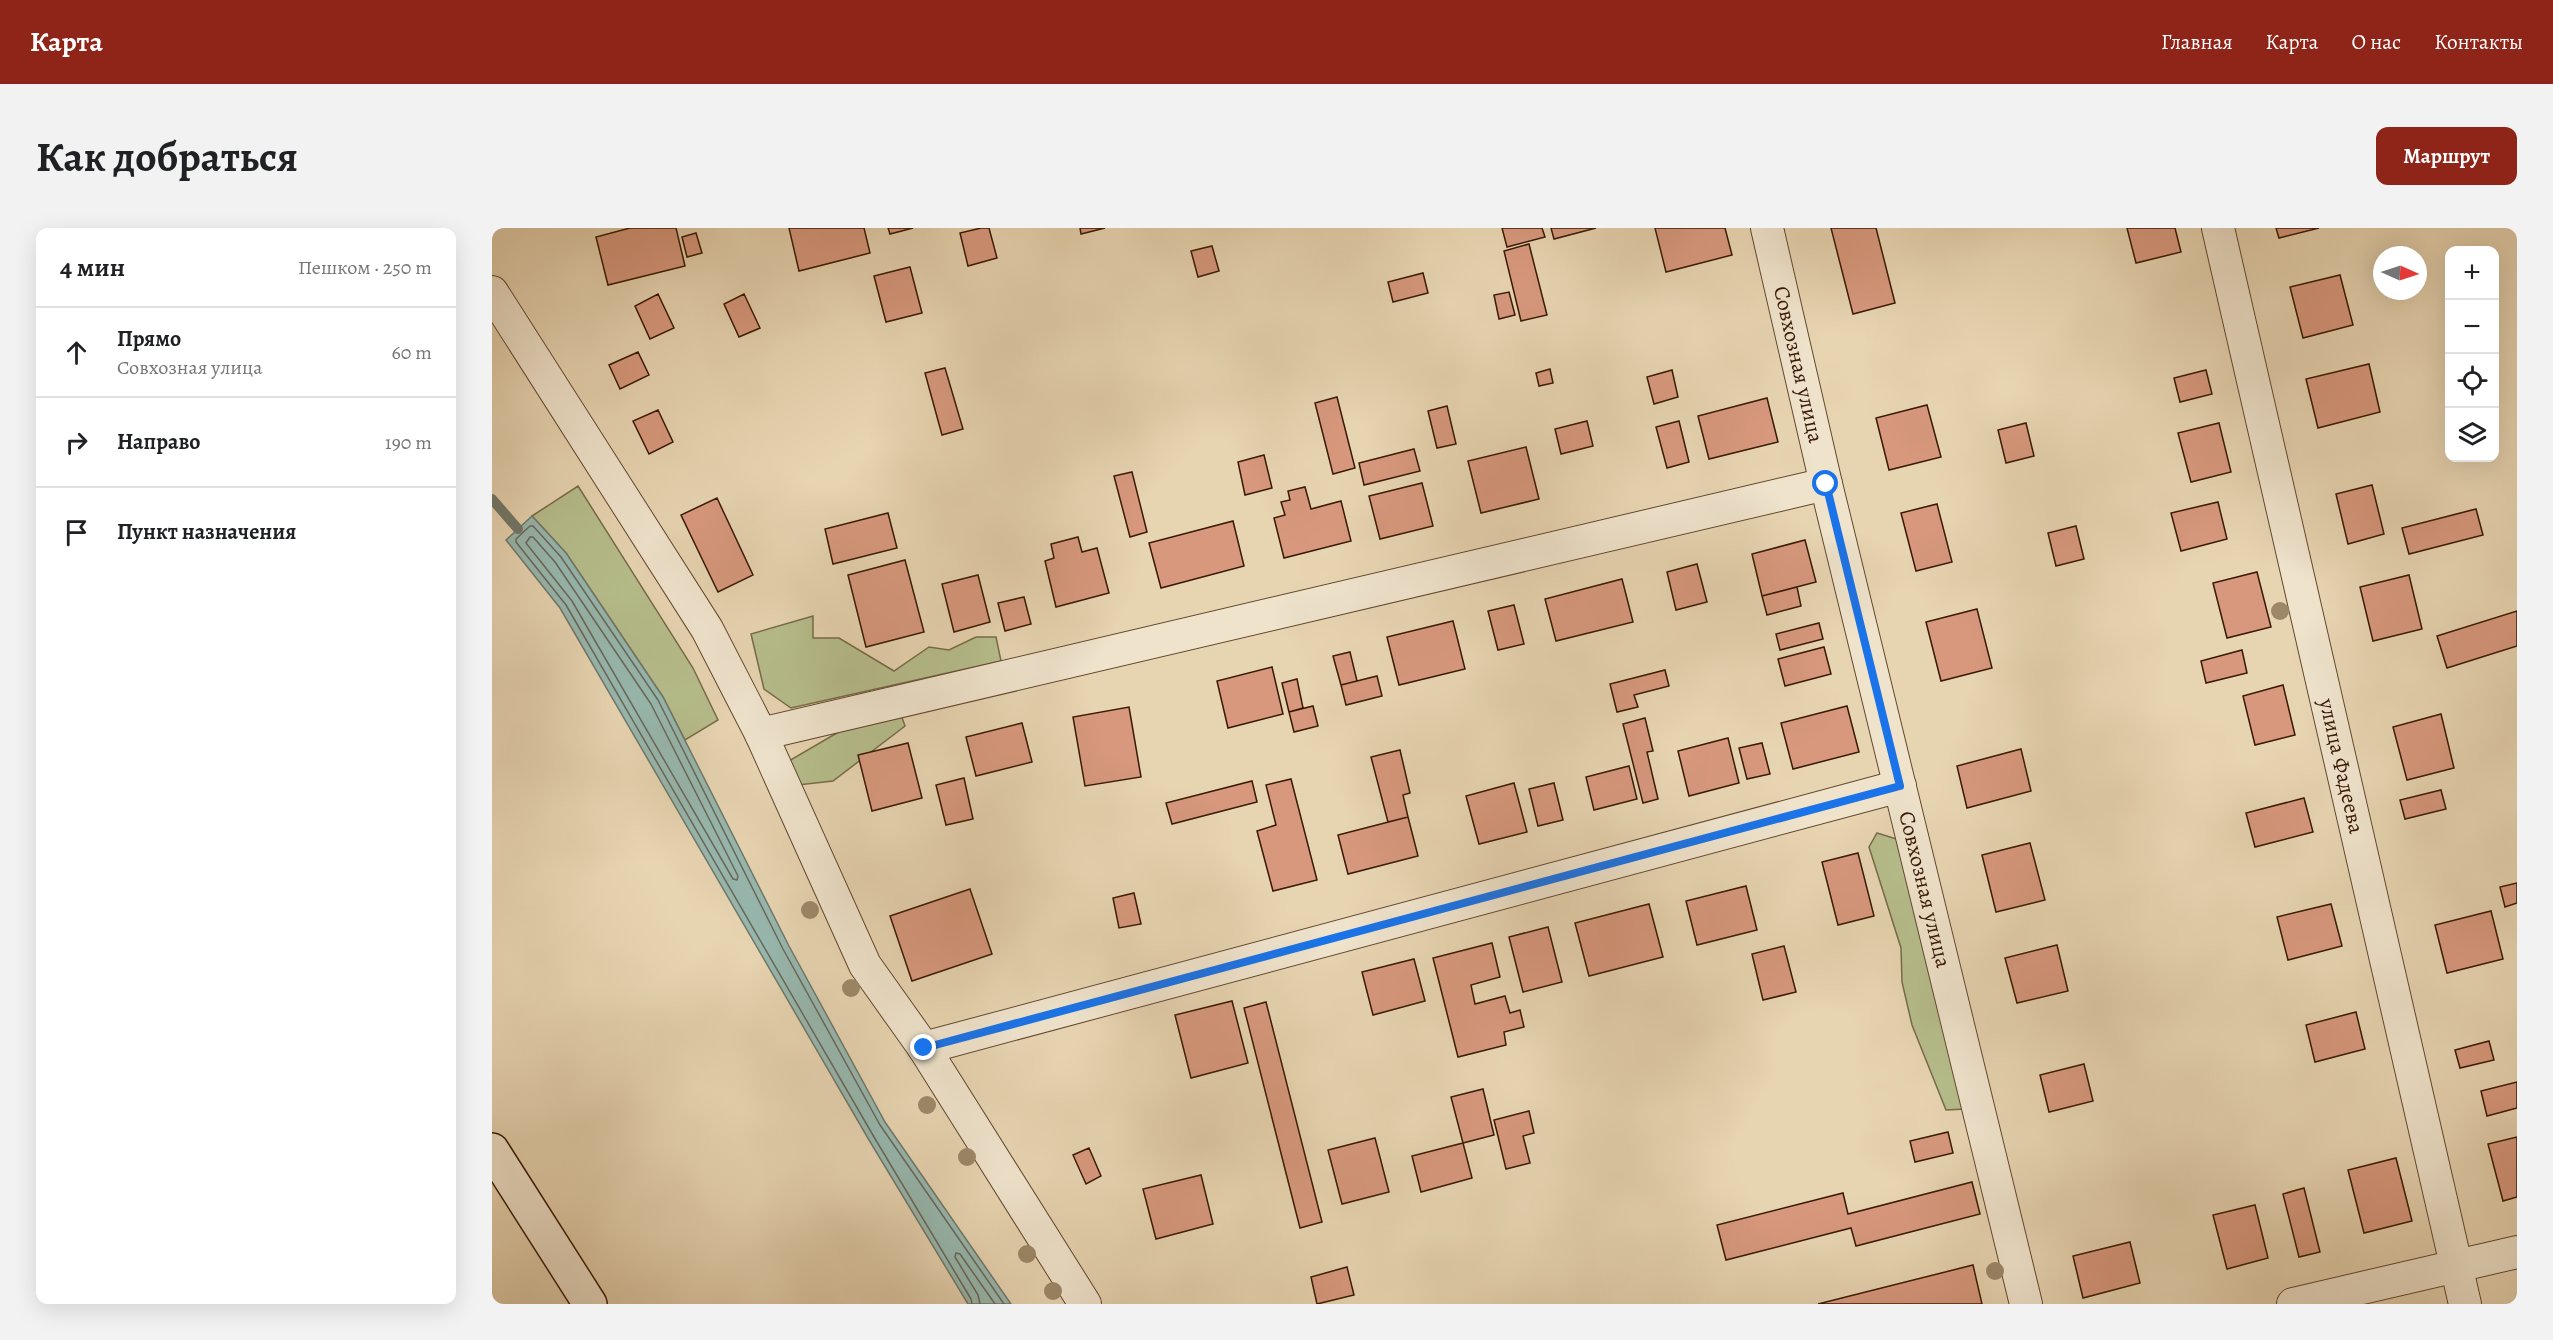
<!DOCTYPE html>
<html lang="ru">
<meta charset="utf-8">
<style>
:root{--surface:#fff;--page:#f2f2f2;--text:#202124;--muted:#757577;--line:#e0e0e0;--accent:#8f2418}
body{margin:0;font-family:Alegreya,serif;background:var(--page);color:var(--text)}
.controls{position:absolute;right:18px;top:18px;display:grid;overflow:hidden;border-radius:12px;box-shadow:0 6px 24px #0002}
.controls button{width:54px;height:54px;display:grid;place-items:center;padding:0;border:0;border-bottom:2px solid var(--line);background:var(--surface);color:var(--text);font:30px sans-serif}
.compass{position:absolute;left:1881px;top:18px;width:54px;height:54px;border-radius:50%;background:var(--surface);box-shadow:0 6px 24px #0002;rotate:93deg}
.stop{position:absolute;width:18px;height:18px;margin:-14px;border:4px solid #1a73e8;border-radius:50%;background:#fff}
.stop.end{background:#1a73e8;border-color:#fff;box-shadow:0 2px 6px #0008}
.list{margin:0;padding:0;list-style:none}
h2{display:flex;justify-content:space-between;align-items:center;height:78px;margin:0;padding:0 24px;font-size:26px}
h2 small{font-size:20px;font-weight:400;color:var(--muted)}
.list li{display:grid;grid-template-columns:39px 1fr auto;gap:18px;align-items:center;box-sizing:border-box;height:90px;padding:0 24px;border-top:2px solid var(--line)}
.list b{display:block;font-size:22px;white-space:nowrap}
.list p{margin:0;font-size:20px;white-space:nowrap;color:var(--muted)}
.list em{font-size:20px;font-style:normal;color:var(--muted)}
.icon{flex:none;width:33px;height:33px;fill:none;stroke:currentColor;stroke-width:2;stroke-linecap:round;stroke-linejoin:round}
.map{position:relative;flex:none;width:2025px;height:1076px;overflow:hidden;border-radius:12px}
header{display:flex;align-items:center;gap:36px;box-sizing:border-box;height:84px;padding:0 30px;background:var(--accent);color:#fff}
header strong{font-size:28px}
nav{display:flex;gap:33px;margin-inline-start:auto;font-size:21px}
.intro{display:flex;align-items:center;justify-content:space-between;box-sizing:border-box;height:144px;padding:0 36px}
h1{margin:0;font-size:42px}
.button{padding:15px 27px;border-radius:12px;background:var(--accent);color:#fff;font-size:21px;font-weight:700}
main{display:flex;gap:36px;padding:0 36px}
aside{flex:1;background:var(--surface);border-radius:12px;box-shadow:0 6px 24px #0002}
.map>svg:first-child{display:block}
</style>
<header>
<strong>Карта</strong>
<nav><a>Главная</a><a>Карта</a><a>О нас</a><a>Контакты</a></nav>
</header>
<div class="intro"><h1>Как добраться</h1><a class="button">Маршрут</a></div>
<main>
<aside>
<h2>4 мин<small>Пешком · 250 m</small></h2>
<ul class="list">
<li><svg class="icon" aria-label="ahead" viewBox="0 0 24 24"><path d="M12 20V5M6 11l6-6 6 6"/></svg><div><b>Прямо</b><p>Совхозная улица</p></div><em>60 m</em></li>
<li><svg class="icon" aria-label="right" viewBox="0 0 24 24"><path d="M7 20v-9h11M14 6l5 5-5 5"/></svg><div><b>Направо</b></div><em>190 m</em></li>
<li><svg class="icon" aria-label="arrive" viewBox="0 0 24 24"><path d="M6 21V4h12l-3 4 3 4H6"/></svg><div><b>Пункт назначения</b></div></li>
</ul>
</aside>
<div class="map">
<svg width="2025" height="1076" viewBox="0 0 2025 1076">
<rect width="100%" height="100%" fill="#e7d4b1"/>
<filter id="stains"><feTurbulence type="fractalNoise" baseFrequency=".00333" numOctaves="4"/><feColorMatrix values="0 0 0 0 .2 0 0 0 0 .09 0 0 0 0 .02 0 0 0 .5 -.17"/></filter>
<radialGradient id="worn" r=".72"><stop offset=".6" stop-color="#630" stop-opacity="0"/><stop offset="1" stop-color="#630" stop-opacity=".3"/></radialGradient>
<path fill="#b6bd8c" stroke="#786b48" stroke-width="1.5" d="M86 258 201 440 226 492 193 512 171 469 74 325 40 288Z
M321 388V410H347L402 443 437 419 457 422 484 409H504L509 433 299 480 272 461 259 406Z
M407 481 413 498 341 553 306 557 295 534 350 502Z
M1385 605 1408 612 1474 881 1454 882 1420 797 1410 754 1409 720 1377 619Z"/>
<path fill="#97b8af" stroke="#71786b" stroke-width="1.5" d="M40 288 74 325 171 469 297 718 393 894 519 1076H476L377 912 68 380 14 312Z"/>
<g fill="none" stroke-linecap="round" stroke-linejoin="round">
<path stroke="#68685a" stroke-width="1.5" d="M38 309H41L63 334 159 476 246 648 245 652 241 651 80 373 34 315Z
M480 1076 479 1071 382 909 74 377 24 314V311L38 298H41L69 329 166 472 291 721 388 897 512 1076
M488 1076 486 1067 463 1029 464 1025 468 1026 503 1076"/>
<path stroke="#71786b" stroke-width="10" d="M0 271 26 301"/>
</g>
<path fill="#d7987d" stroke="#391904" stroke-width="1.5" d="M138 0H184L193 38 116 57 104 9Z
M297 0H372L378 25 307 43Z
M396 0H421L398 6Z
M489 0H497L505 30 476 38 468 5Z
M588 0H613L589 6Z
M1010 0H1050L1053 9 1015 19Z
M1059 0H1104L1062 11Z
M1163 0H1233L1240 27 1174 44Z
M1339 0H1384L1403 75 1361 86Z
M1635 0H1683L1689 24 1644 35Z
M1784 0H1827L1787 10Z
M204 5 210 25 195 29 190 9Z
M1037 16 1055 87 1029 93 1012 23Z
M720 18 727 43 706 49 699 23Z
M418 39 430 85 394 94 382 48Z
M931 45 936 65 901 74 896 54Z
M1848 47 1861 97 1811 110 1798 59Z
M1017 64 1023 87 1007 91 1002 67Z
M166 66 182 100 158 111 143 78Z
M252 66 268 100 247 109 232 76Z
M146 124 157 147 128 161 117 137Z
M1877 136 1888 184 1826 200 1814 151Z
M453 140 471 201 450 207 433 145Z
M1058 141 1061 155 1047 158 1044 145Z
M1180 142 1186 169 1162 176 1155 149Z
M1714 142 1720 166 1688 174 1682 150Z
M845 169 863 240 841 246 823 175Z
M1275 170 1286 214 1217 231 1206 188Z
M1435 177 1449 229 1397 242 1384 190Z
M955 178 964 216 945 220 936 183Z
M166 182 181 214 157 226 141 193Z
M1095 193 1101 218 1069 226 1063 201Z
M1187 193 1197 234 1175 240 1164 199Z
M1534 195 1542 228 1514 235 1506 202Z
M1727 195 1739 244 1699 254 1686 205Z
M1034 219 1047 271 989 285 976 233Z
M922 221 928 243 872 257 867 235Z
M772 227 780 260 753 267 746 234Z
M640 244 655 304 638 309 622 248Z
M930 255 941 298 888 311 877 268Z
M1880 257 1892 306 1856 316 1844 266Z
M813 259 819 281 849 273 859 313 792 330 782 290 793 287 789 274 798 272 796 263Z
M225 270 261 347 226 364 189 287Z
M1726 274 1735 311 1689 323 1679 285Z
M1445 276 1460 334 1424 343 1409 285Z
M1984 281 1991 307 1917 326 1910 300Z
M396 285 405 320 341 336 333 301Z
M741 293 752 338 669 360 657 315Z
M1584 298 1592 331 1564 338 1556 305Z
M586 309 590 324 605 320 617 365 564 379 553 333 562 330 559 316Z
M1313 312 1324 354 1270 368 1260 326Z
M413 332 432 404 374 419 356 347Z
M1205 336 1215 374 1184 382 1175 344Z
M1765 344 1779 399 1735 410 1721 355Z
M486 347 498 394 462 404 450 356Z
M1917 347 1930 401 1881 413 1868 359Z
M1130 351 1141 394 1064 413 1053 371Z
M1305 359 1309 378 1275 387 1270 368Z
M532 369 539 396 513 403 506 375Z
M1022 377 1032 416 1006 422 996 383Z
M1485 381 1500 440 1449 453 1434 394Z
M2025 383V418L1955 440 1945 408Z
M961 393 973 441 907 457 895 409Z
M1327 395 1331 411 1288 422 1284 406Z
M1332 419 1339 446 1293 458 1286 431Z
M1750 422 1755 445 1714 455 1709 433Z
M858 424 865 453 849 457 841 428Z
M780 439 791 486 736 500 725 453Z
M1173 442 1177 458 1142 467 1146 479 1125 484 1118 456Z
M885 448 890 468 854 477 849 457Z
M805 451 811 480 797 484 790 455Z
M1791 457 1803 507 1763 517 1751 468Z
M821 478 826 498 802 504 797 484Z
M1355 478 1367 524 1301 541 1289 495Z
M637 479 649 549 593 558 581 489Z
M1949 486 1962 540 1915 552 1901 499Z
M1153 490 1161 523 1155 524 1166 571 1151 575 1131 496Z
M530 495 540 534 484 548 474 509Z
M1236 510 1247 555 1197 568 1186 523Z
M416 515 430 570 380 583 366 527Z
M1270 515 1278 546 1255 551 1247 520Z
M1529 521 1539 563 1475 580 1465 538Z
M908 522 918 565 911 567 916 589 896 594 879 529Z
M1137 538 1145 571 1102 582 1094 549Z
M472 550 481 591 454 597 444 557Z
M799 551 825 652 781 663 765 603 784 597 774 557Z
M760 553 765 574 680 596 674 575Z
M1022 555 1035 604 987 616 974 568Z
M1062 555 1071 592 1046 598 1037 561Z
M1949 562 1954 581 1913 591 1908 572Z
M1812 570 1821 604 1763 619 1754 585Z
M916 589 926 628 856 646 846 607Z
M1538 615 1553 672 1504 684 1490 627Z
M1366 625 1382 688 1346 697 1330 634Z
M2025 655V675L2013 679 2008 659Z
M1254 658 1265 702 1205 717 1194 673Z
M478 661 500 726 420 753 398 688Z
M642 665 649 696 627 700 621 670Z
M1157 676 1171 729 1097 748 1083 695Z
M1839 676 1850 718 1796 732 1785 689Z
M1999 683 2011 731 1955 745 1943 697Z
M1056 699 1070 754 1031 764 1017 709Z
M1000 715 1008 749 979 757 983 776 1013 768 1018 785 1028 782 1032 799 1012 804 1014 817 966 829 941 730Z
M1565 717 1576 763 1525 775 1513 730Z
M1292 718 1304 764 1271 772 1260 726Z
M922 731 933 773 881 787 870 744Z
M740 773 756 835 699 850 683 787Z
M774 774 830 994 808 1000 752 780Z
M1864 784 1873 821 1823 834 1814 797Z
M1997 813 2002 832 1968 840 1963 822Z
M1592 836 1601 873 1557 884 1548 847Z
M2025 854V880L1995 888 1989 863Z
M991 861 1002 907 971 915 959 869Z
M1037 883 1042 905 1031 908 1038 935 1014 941 1002 892Z
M1456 904 1461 925 1423 934 1418 913Z
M2025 909V969L2011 973 1996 916Z
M883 910 897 964 850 976 836 922Z
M971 915 980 950 929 964 920 928Z
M597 920 609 948 594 956 581 927Z
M1904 930 1920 993 1872 1005 1856 942Z
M709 947 721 996 664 1011 651 961Z
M1480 954 1488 986 1364 1018 1359 1000 1234 1032 1225 997 1351 965 1356 986Z
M1812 960 1828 1024 1807 1029 1791 966Z
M1763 977 1776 1030 1735 1041 1721 987Z
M1638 1014 1648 1055 1591 1070 1581 1028Z
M1481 1037 1490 1076H1326Z
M855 1039 862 1067 825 1076 819 1049Z"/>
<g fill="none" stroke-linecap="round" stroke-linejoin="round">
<defs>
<g id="minor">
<path id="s1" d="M1275 0 1334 256 1534 1076"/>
<path id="s2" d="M1726 0 1973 1076"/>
<path d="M0 64 215 401 269 506 373 737 432 820 593 1076"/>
<path d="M269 506 1334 256"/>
<path d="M432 820 1408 558"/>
<path d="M1801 1076 2025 1024"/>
</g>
<path id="secondary" d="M0 922 98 1076"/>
</defs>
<use href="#minor" stroke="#64482f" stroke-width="34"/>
<use href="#secondary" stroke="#391904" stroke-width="36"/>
<use href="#minor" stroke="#efe3cc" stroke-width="32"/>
<use href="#secondary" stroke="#efe3cc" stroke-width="33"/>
</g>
<g fill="#9c8868">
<circle cx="1788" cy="383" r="9"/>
<circle cx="318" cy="682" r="9"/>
<circle cx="359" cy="760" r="9"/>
<circle cx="435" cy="877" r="9"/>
<circle cx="475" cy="929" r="9"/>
<circle cx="535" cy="1026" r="9"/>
<circle cx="1503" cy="1043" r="9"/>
<circle cx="561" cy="1063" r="9"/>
</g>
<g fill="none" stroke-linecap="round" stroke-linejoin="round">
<path stroke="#1a73e8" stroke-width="8" d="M432 820 1408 558 1334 256"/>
</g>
<g text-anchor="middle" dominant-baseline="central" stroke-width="6" stroke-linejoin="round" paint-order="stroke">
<g font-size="22" fill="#391904" stroke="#efe3cc">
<text stroke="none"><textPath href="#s1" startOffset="140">Совхозная улица</textPath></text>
<text stroke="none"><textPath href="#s2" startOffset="552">улица Фадеева</textPath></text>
<text stroke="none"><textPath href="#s1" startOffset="680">Совхозная улица</textPath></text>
</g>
</g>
<rect width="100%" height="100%" filter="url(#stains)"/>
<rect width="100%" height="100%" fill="url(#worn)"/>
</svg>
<div class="controls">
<button>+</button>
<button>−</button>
<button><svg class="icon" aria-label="locate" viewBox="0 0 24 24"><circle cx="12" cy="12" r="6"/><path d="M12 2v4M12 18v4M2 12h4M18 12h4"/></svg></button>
<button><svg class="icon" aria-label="layers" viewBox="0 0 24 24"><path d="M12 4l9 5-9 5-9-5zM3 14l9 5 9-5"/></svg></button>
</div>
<svg class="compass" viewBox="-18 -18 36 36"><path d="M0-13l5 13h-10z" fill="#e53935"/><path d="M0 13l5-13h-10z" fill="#757577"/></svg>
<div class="stop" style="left:1334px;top:256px"></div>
<div class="stop end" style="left:432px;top:820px"></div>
</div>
</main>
